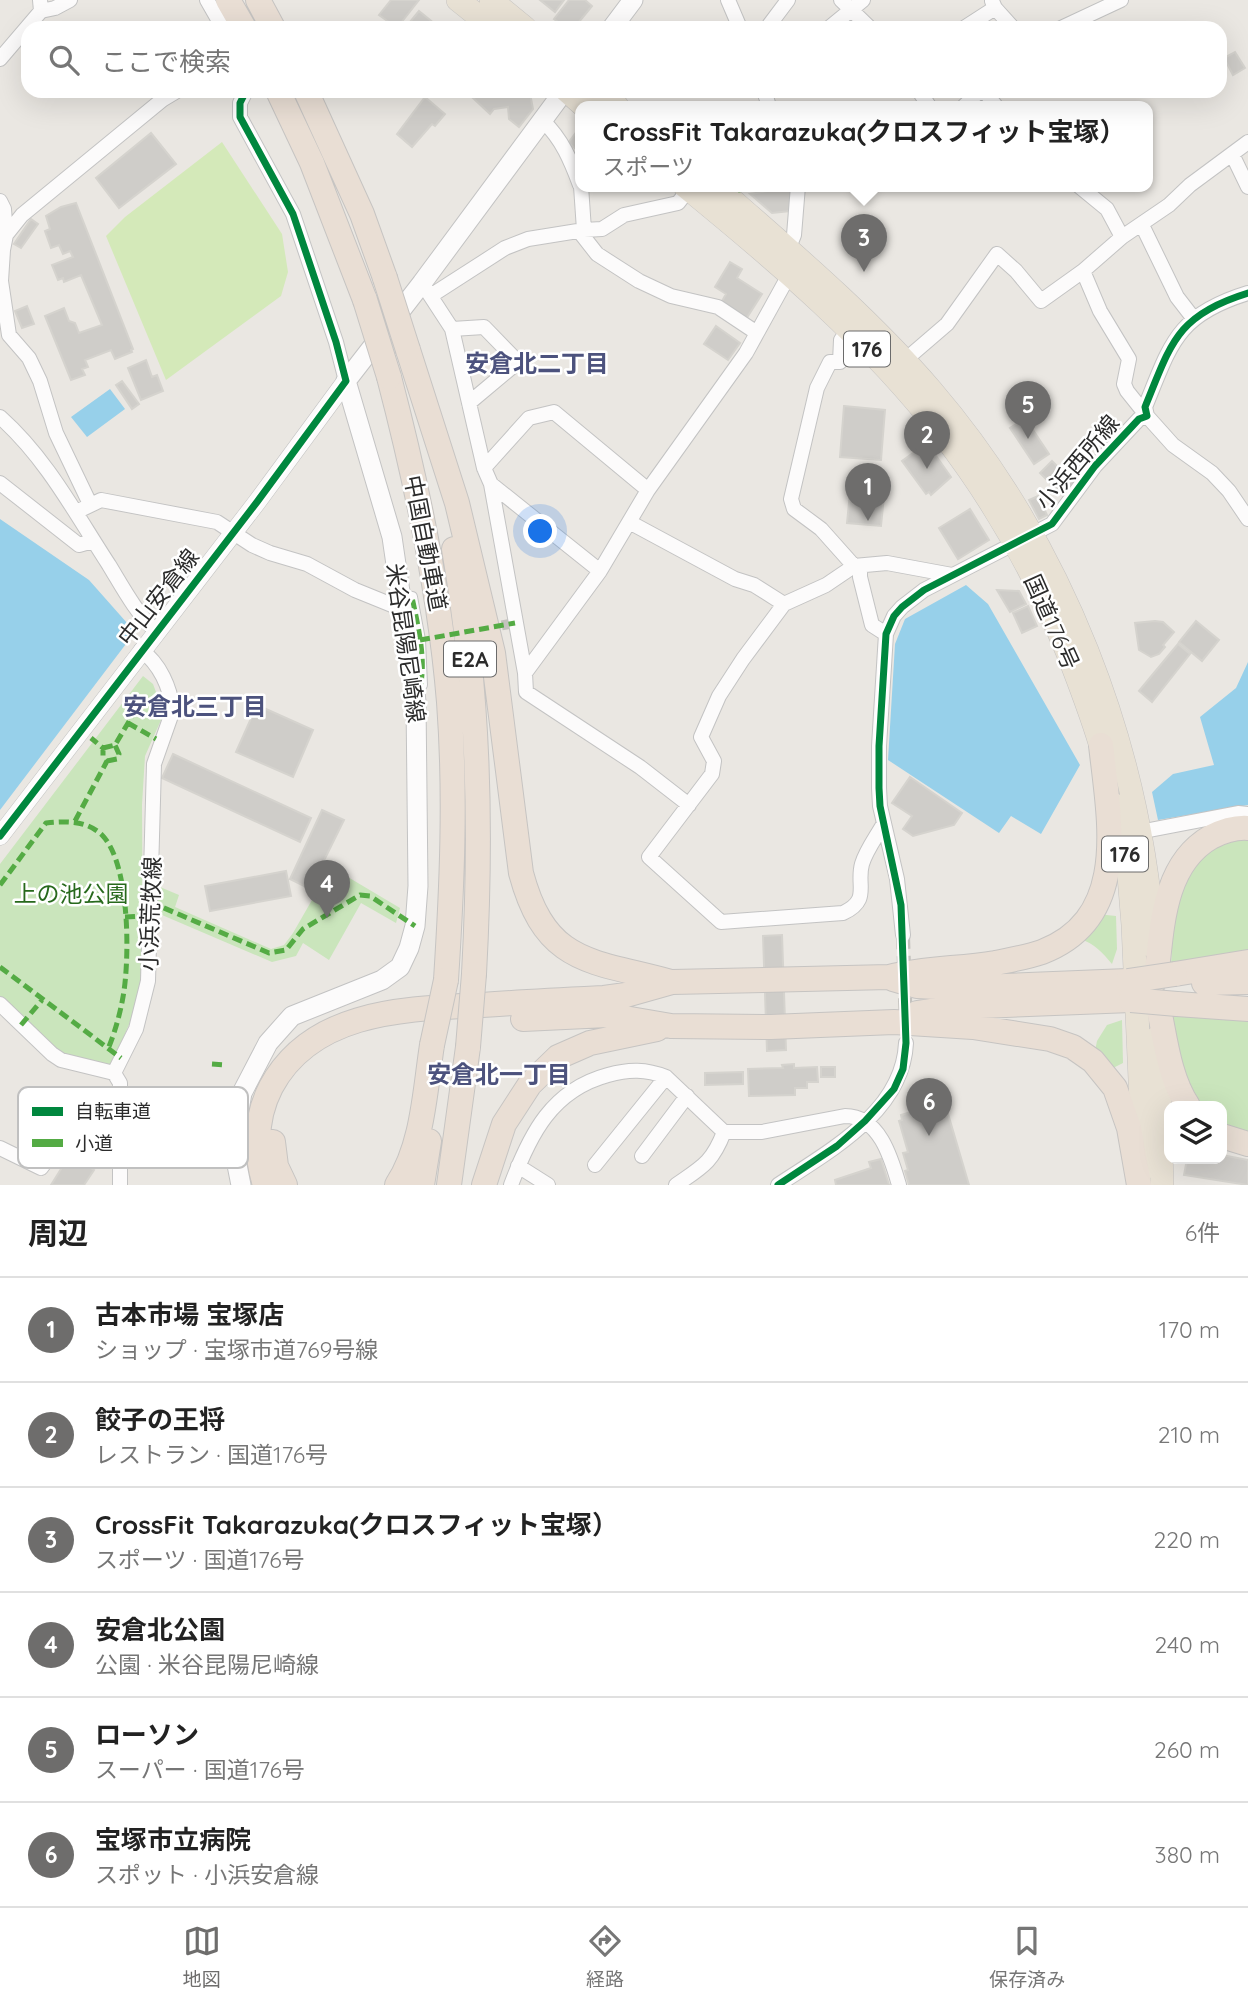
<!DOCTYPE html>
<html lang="ja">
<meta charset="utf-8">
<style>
:root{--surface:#fff;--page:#f2f2f2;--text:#222;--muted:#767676;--line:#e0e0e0;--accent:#6e6d6c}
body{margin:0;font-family:Quicksand,"Noto Sans JP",sans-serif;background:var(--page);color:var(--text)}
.controls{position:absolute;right:21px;bottom:21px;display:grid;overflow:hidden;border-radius:14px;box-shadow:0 7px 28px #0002}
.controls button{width:63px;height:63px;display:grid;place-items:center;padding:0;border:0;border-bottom:2px solid var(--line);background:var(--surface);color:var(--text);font:35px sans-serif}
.you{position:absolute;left:541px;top:532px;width:24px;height:24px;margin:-18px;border:5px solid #fff;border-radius:50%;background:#1a73e8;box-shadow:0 0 0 10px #1a73e833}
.badge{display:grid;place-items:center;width:46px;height:46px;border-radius:50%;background:var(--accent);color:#fff;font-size:23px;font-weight:700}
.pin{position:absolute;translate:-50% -58px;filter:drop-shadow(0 2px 4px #0008)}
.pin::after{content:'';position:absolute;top:37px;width:24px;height:21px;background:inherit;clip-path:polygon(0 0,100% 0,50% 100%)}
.popup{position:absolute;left:575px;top:101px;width:578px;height:91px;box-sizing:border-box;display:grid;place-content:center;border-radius:14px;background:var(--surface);filter:drop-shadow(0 2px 5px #0005);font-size:23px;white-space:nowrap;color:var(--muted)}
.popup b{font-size:26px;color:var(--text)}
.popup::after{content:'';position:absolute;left:50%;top:100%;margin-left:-14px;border:14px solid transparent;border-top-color:var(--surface)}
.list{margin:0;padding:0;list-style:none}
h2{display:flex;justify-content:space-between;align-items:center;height:91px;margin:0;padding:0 28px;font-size:30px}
h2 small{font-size:23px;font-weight:400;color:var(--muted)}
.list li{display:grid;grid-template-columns:46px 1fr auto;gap:21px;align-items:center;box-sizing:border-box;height:105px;padding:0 28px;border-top:2px solid var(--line)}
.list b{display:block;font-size:26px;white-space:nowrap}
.list p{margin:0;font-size:23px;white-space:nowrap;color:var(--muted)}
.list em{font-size:23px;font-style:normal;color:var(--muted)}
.icon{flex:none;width:38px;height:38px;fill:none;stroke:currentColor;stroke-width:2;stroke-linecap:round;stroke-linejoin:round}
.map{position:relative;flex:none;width:1248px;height:1185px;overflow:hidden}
.search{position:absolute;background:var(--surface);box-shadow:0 7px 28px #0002;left:21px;right:21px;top:21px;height:77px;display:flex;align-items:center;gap:18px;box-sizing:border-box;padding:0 24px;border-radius:21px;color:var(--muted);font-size:26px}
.sheet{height:721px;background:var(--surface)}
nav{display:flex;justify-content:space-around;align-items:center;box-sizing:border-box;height:98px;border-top:2px solid var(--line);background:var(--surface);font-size:19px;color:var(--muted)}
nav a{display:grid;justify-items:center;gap:4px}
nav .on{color:var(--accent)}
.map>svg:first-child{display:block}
</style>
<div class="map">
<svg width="1248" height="1185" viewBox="0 0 1248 1185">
<rect width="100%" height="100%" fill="#eae7e2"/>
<path fill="#cae5bc" d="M143 676 153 684 163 711 161 720 145 756 142 805 143 972 138 1003 111 1067 60 1054 0 996V864Z
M1248 835V956L1171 966 1173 923 1185 874 1211 845Z
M331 867 400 908 396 923 361 903 329 960 303 943 296 956 272 962 155 912 160 887 179 895 175 907 271 949 284 945 293 933Z
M1097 914 1116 916 1117 949 1112 964C1102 952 1095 944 1080 939Z
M1173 1015 1248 1019V1137L1222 1129V1106H1195L1175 1050Z
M1122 1020 1123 1063 1111 1069 1095 1051 1097 1041 1107 1025Z"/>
<path fill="#d4e9b9" d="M222 142 282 234 288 272 281 296 166 380 106 236 125 217Z"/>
<path fill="#97d0ea" d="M110 389 125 409 87 437 71 417Z
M0 519 89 580 135 632 0 810Z
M966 585 988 604 1080 765 1041 834 1011 816 999 833 888 760 895 644 905 619Z
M1248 662V805L1158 820 1152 792 1173 774 1214 765 1200 717 1236 688Z"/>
<path fill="#cfcdc9" stroke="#d5d3ce" stroke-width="2" d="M391 0H419L397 28 379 15Z
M540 0H564L555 12Z
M569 0H585L592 6 574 28H566L554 19Z
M419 11 440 28H405Z
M1235 52 1245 68 1233 75 1224 58Z
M476 91H527L530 93 533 109 519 127 509 119 508 107 494 109 490 114 472 97Z
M425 97 445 114 435 126 432 124 412 147 397 134Z
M577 131 580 133V152L568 143Z
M151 133 176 164 119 208 96 178Z
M792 187 790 211 772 213 750 194Z
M76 203 133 349 131 350 132 352 115 359 111 350 85 360 88 367 82 369 85 375 71 380 45 316 64 308 69 321 75 323 79 333 102 325 81 275 64 282 63 278 58 280 52 265 73 257 70 251 63 254 59 245 51 248 45 231 50 229 46 216 61 207Z
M31 219 38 224 21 248 14 244Z
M730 262 742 269 737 278 762 294 746 319 721 303 726 294 715 287Z
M27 306 34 324 22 328 15 311Z
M716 326 740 343 728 360 704 344Z
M146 360 152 377 157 375 163 391 141 400 128 368Z
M122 381 139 404 132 409 116 385Z
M844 406 885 410 881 460 840 457Z
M1025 418 1049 454 1034 464 1010 428Z
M927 443 951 477 931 495 929 492 926 494 902 461Z
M1052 461 1074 483 1062 495 1040 473Z
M850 493 884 496 881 526 847 523Z
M1038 496 1047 515 1039 519 1029 500Z
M970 509 989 540 958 559 939 528Z
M997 590 1019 591 1026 604 1010 612Z
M1028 606 1037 626 1022 633 1013 613Z
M1155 621 1163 622 1174 632 1163 645 1165 647 1159 654 1151 657 1139 650 1135 623Z
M1196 621 1219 640 1202 661 1179 642Z
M1178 644 1190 654 1152 702 1139 691Z
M257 705 313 730 293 777 236 752Z
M173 754 311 818 300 842 162 778Z
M910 777 962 813 954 825 913 836 903 829 912 816 892 803Z
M322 810 344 820 310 889 290 879Z
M286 871 291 896 210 911 205 886Z
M782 935 786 1050 767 1051 763 936Z
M794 1064V1068L817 1067 818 1082H807V1088H795V1095L749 1096 748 1069 783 1068 782 1065Z
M821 1067H835V1077H821Z
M743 1072V1084L705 1085V1073Z
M928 1107 929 1112 946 1107 969 1185H909L905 1171 908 1170 903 1153 908 1152 899 1121 902 1120 901 1115Z
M71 1153 83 1158 81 1162 94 1170 84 1185H51Z
M1222 1155 1248 1160V1185L1184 1175 1187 1159H1222Z
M881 1159 889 1185H836L835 1180 871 1168 869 1162Z"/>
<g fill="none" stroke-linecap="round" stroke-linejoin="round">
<path stroke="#c4c2be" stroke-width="10" stroke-dasharray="10 5" stroke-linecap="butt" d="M487 628 515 623"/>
<path stroke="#c4c2be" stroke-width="14" stroke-dasharray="14 7" stroke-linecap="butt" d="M903 935 906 1028"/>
<defs>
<path id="pedestrian" d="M400 595 412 597 420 640 422 685"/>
<path id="minor" d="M207 0 223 28
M728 0 740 28
M841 0 870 28
M992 1 995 8 1013 28
M41 11 55 8 70 0
M767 28 788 0
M829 28 863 0
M964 28 995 8
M1061 28 1121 0
M0 59 41 11 40 0
M246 91 240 103V117L293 214 336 342 346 381
M764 91 769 106
M919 91 929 106
M984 91 996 106
M964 106 980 91
M543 121C562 139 571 161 580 185
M1248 142 1190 185 1169 205 1122 237 1083 271 1100 311 1129 359 1124 384 1127 391 1147 416 1173 445 1212 473 1229 491 1248 519
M1233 156 1248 187
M1079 186 1107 209 1122 237
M0 201 4 209 6 235
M1142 225 1177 297 1194 319
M584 230 602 229 624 215 678 203 689 189
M579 231 597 254 639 281 671 296 718 307 757 333
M422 283 452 329 484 468 491 484 525 673 526 692 640 767 689 805
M432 295 505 248 528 239 584 230 581 186
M452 329 484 327 518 362 469 403
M848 330 841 340 840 362H830L817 388 791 499 794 509 821 529 854 566
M904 361 947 324 997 254 1016 271 1041 301 1083 271
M0 417C47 459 75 513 109 565 123 588 136 613 156 631
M484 468 529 418 554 412 648 490
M0 483 79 545 93 541
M491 484 600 571
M90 504 56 433 40 381 29 358 9 335 1 281 3 250 6 235 22 215 162 100 177 91
M76 512 101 500 217 522 252 545 270 553 307 564 355 590 392 605 401 604
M631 523 735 579 754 585 784 604
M860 566V577L872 625 886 634
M525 673 600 571 648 490 746 353 789 275 788 250 794 235 798 186
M884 823C877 836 866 850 862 864 856 885 871 900 843 913L721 922 649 857 712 774 714 761 701 737 719 696 743 659 784 604 826 585 854 566 887 563 952 575
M1139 832 1238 813 1248 814
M903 935 897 879 880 806 879 788V746L886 634 894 616 902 607 924 590 1052 524 1095 466 1139 419 1147 416 1145 407C1171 344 1176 315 1248 293
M0 1004 52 1054 61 1060 114 1073
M724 1132H762L845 1116C879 1116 891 1157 899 1185
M0 1148 41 1168 56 1148 84 1132 106 1109 119 1114
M642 1156 687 1096
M595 1165 666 1077
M518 1166 548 1185
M120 1185V1083L114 1073 136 1029 148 981 154 764 173 710C170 687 160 664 141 650
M511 1185C530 1134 552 1090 608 1075 629 1069 646 1069 666 1077L724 1132
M676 1185C702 1167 712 1163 724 1132
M778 1185C829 1151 903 1112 906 1043"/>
<path id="tertiary" d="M0 836 257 502 346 381"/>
<path id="secondary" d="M612 28 633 0
M241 1185 236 1160 237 1122 242 1093 268 1043 292 1016 382 980 400 967 409 948 415 926 418 886 416 701 392 537 346 381 422 283 564 91"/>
<path id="trunk" d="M458 0 493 28
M491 0 525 28
M567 91 584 106
M600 91 617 106
M685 186C777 261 871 341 944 436 995 502 1037 578 1069 656 1082 691 1096 725 1105 761
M716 186C790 251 866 315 931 390 1063 544 1141 746 1154 947
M1115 805 1129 876 1133 925 1144 1168
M1158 1037 1162 1185"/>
<path id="motorway" d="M228 0 244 28
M258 0 273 28
M278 91 312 163 365 300
M306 91 362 214 385 278
M408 350 457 503 493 653 521 873C546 966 592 960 671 982
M389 377C417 484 440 592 449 702 456 795 452 887 446 980
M454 549C479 693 482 828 474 974
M1175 974 1248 962
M893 979 917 986 956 988 1128 981
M1156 979C1162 930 1162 865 1211 837 1223 831 1235 827 1248 828
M1204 983 1248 982
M1157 1000C1165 1035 1168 1076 1188 1106
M1177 1004 1248 1009
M917 1013 956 1007 1131 1000
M523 1019 607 1015 671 1026 771 1027 894 1022 973 1027 1050 1039 1073 1047 1093 1061 1115 1088 1129 1128 1139 1185
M1222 1136 1248 1144
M273 1142 276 1166 285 1185
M265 1185C255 1152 255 1118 271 1087 312 1010 406 1009 482 1005 523 1002 564 1000 604 998L626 995 672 982 889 977C924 968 959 969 995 963 1010 960 1028 957 1042 952 1131 918 1109 819 1101 745
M397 1185C423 1146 425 1090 432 1045
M422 1185 429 1141
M449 1185 468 1047
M484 1185 504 1124 530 1084 558 1057 590 1043 657 1029"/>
</defs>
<use href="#pedestrian" stroke="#c3c3c3" stroke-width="12"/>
<use href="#minor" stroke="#c3c3c3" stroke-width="16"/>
<use href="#tertiary" stroke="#c3c3c3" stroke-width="19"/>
<use href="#secondary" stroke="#c3c3c3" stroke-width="21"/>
<use href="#trunk" stroke="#c6c4c2" stroke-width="24"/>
<use href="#motorway" stroke="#c6c4c2" stroke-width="26"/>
<use href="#pedestrian" stroke="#fcfbfb" stroke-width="10"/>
<use href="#minor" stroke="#fcfbfb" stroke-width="14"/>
<use href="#tertiary" stroke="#fcfbfb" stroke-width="18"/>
<use href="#secondary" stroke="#fcfbfb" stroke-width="19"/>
<use href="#trunk" stroke="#e8e1d4" stroke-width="23"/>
<use href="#motorway" stroke="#e9ded4" stroke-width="24"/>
<defs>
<path id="motorway-bridge" d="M385 278 408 350
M365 300 389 377
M1128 981 1175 974
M1131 1000 1177 1004
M432 1045 446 980
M468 1047 474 974"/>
</defs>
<use href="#motorway-bridge" stroke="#c6c4c2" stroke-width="26" stroke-linecap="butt"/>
<use href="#motorway-bridge" stroke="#e9ded4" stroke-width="24"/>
<path stroke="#54ab44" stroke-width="5" stroke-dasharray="10 5" stroke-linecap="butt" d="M738 190 760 186
M400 595 412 597C419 631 429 669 416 701
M420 640 515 623
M128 723 156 739
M103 748 115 745 137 708 123 696
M107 761 117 759 119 754 115 745
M75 821 107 761 103 756V748L91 738
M0 885 46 823C66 821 86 820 102 835 130 863 130 959 123 997 120 1014 115 1032 108 1049
M150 902 269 953 286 950 303 929 360 895 370 896 415 926
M125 917 149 916
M0 967 121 1058
M21 1025 42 1000
M212 1064 226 1065"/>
<defs>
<path id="cycleway" d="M0 836 257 502 346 381 336 342 293 214 240 117V103L246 91
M778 1185 837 1146 865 1121 894 1089 903 1069 906 1043 901 905 880 806 879 788V746L886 634 894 616 902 607 924 590 1052 524 1095 466 1139 419 1147 416 1145 407C1171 344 1176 315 1248 293"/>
</defs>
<use href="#cycleway" stroke="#fff" stroke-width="11"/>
<use href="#cycleway" stroke="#00873e" stroke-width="7"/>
</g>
<g text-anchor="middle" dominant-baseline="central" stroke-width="5" stroke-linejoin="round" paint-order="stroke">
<g fill="#fff" stroke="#6b6b6b" stroke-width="2">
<rect x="844" y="331.5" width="46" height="35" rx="5"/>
<rect x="444" y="641.5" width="52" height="35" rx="5"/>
<rect x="1102" y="836.5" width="46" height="35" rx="5"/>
</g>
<g font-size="21" font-weight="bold" fill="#2c2c2c">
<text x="867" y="349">176</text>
<text x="470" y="659">E2A</text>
<text x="1125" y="854">176</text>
</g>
<g font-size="23" fill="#2c2c2c" stroke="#fff">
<text transform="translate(1077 462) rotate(-50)">小浜西所線</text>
<text transform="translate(426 543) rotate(79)">中国自動車道</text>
<text transform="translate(158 597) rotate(-52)">中山安倉線</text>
<text transform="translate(1052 622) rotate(66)">国道176号</text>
<text transform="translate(406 643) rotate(82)">米谷昆陽尼崎線</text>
<text transform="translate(150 914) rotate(-88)">小浜荒牧線</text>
</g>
<g font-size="23" fill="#27691c" stroke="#fff">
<text x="71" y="893">上の池公園</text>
</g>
<g font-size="24" font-weight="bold" fill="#4c527d" stroke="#fff">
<text x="537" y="363">安倉北二丁目</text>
<text x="195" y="706">安倉北三丁目</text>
<text x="499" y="1074">安倉北一丁目</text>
</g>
</g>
<rect x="18" y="1087" width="230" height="81" rx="10" fill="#fff" stroke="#c0c0c0" stroke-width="2"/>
<rect x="32" y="1107" width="31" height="9" fill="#00873e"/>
<rect x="32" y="1139" width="31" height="8" fill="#54ab44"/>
<g font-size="19" fill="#2c2c2c">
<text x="75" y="1118">自転車道</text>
<text x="75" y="1150">小道</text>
</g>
</svg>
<div class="controls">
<button><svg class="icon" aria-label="layers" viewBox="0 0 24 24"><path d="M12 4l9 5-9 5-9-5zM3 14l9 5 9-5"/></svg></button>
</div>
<div class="you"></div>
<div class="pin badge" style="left:868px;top:521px">1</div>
<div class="pin badge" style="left:927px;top:469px">2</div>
<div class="pin badge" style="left:864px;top:272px">3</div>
<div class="popup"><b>CrossFit Takarazuka(クロスフィット宝塚）</b>スポーツ</div>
<div class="pin badge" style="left:327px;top:918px">4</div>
<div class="pin badge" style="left:1028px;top:439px">5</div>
<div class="pin badge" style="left:929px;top:1136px">6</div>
<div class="search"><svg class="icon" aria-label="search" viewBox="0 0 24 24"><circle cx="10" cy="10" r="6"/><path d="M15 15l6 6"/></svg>ここで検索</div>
</div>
<section class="sheet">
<h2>周辺<small>6件</small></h2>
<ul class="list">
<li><span class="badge">1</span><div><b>古本市場 宝塚店</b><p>ショップ · 宝塚市道769号線</p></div><em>170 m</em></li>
<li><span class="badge">2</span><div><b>餃子の王将</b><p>レストラン · 国道176号</p></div><em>210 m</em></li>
<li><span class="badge">3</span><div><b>CrossFit Takarazuka(クロスフィット宝塚）</b><p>スポーツ · 国道176号</p></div><em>220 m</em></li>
<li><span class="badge">4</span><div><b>安倉北公園</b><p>公園 · 米谷昆陽尼崎線</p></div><em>240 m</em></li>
<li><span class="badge">5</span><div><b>ローソン</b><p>スーパー · 国道176号</p></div><em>260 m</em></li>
<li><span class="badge">6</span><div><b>宝塚市立病院</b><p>スポット · 小浜安倉線</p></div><em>380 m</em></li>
</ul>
</section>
<nav>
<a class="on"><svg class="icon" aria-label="map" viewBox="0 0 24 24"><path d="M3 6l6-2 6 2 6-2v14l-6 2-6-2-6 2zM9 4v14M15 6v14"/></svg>地図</a>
<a><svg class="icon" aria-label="directions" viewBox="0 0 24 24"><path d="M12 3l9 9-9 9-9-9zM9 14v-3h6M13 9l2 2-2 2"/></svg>経路</a>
<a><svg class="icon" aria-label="saved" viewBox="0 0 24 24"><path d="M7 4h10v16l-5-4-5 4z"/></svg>保存済み</a>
</nav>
